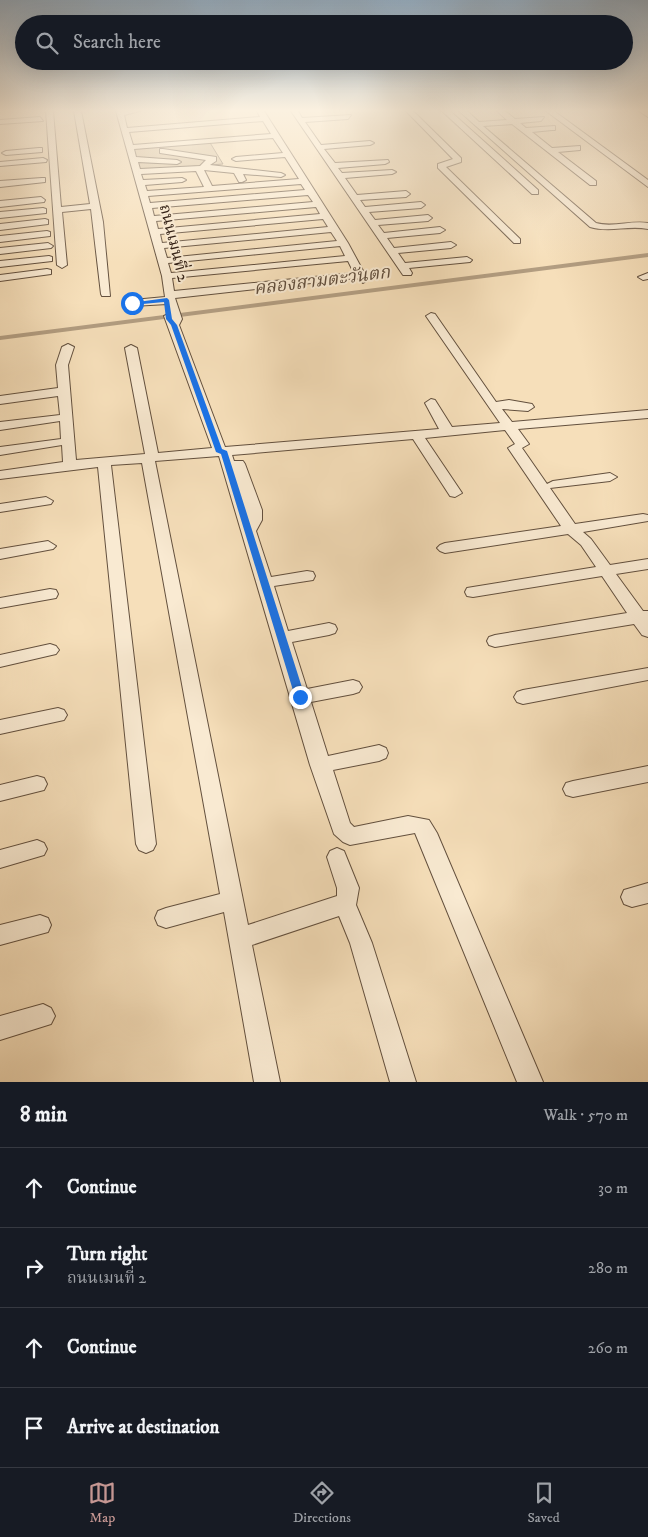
<!DOCTYPE html>
<meta charset="utf-8">
<style>
:root{--surface:#171b24;--page:#242831;--text:#f1f3f6;--muted:#9ea1a6;--line:#363941;--accent:#c59692}
body{margin:0;font-family:"IM FELL DW Pica","Noto Serif Thai",serif;background:var(--page);color:var(--text)}
.stop{position:absolute;width:15px;height:15px;margin:-11px;border:4px solid #1a73e8;border-radius:50%;background:#fff}
.stop.end{background:#1a73e8;border-color:#fff;box-shadow:0 1px 5px #0008}
.list{margin:0;padding:0;list-style:none}
h2{display:flex;justify-content:space-between;align-items:center;height:65px;margin:0;padding:0 20px;font-size:21px}
h2 small{font-size:16px;font-weight:400;color:var(--muted)}
.list li{display:grid;grid-template-columns:32px 1fr auto;gap:15px;align-items:center;box-sizing:border-box;height:80px;padding:0 20px;border-top:1px solid var(--line)}
.list b{display:block;font-size:19px;white-space:nowrap}
.list p{margin:0;font-size:16px;white-space:nowrap;color:var(--muted)}
.list em{font-size:16px;font-style:normal;color:var(--muted)}
.icon{flex:none;width:28px;height:28px;fill:none;stroke:currentColor;stroke-width:2;stroke-linecap:round;stroke-linejoin:round}
.map{position:relative;flex:none;width:648px;height:1082px;overflow:hidden}
.search{position:absolute;background:var(--surface);box-shadow:0 5px 20px #0002;left:15px;right:15px;top:15px;height:55px;display:flex;align-items:center;gap:12px;box-sizing:border-box;padding:0 18px;border-radius:28px;color:var(--muted);font-size:19px}
.sheet{height:385px;background:var(--surface)}
nav{display:flex;justify-content:space-around;align-items:center;box-sizing:border-box;height:70px;border-top:1px solid var(--line);background:var(--surface);font-size:14px;color:var(--muted)}
nav a{display:grid;justify-items:center;gap:2px}
nav .on{color:var(--accent)}
.map>svg:first-child{display:block}
</style>
<div class="map">
<svg width="648" height="1082" viewBox="0 0 648 1082">
<rect width="100%" height="100%" fill="#f6dfba"/>
<filter id="stains"><feTurbulence type="fractalNoise" baseFrequency=".004" numOctaves="4"/><feColorMatrix values="0 0 0 0 .2 0 0 0 0 .09 0 0 0 0 .02 0 0 0 .5 -.17"/></filter>
<radialGradient id="worn" r=".72"><stop offset=".6" stop-color="#630" stop-opacity="0"/><stop offset="1" stop-color="#630" stop-opacity=".3"/></radialGradient>
<path fill="#d5bf9e" stroke="#84705a" d="M209 141 223 164 137 171 130 147Z"/>
<g fill="none" stroke-linecap="round" stroke-linejoin="round">
<path fill="#b39e82" fill-rule="evenodd" d="M648 253V257L0 340V336Z"/>
<defs>
<path id="minor" d="M46 111H53L61 207 90 204 74 111H81L103 222 110 296H102L101 294 91 209 62 212 67 265 62 268 57 265Z
M116 111H140L124 115 127 128 260 117 257 111H264L348 243 368 280 363 283 357 278 175 298 182 319 179 325 225 447 439 429 425 403 431 399 435 400 452 427 500 423 426 316 431 313 435 314 496 402 509 400 532 404 534 407 528 411 502 409 512 422 648 410V418L518 429 529 444 522 448 547 484 553 481 610 473 617 477 610 481 550 488 575 524 643 514 648 515V521L583 532 591 539 610 565 648 559V569L616 574 643 611H648V637L642 635 634 624 495 647 489 645 487 641 489 637 495 635 627 613 602 576 473 597 467 596 465 592 467 588 473 587 596 567 581 545 568 534 445 553 440 551 437 548 440 545 445 543 561 526 508 448 515 444 505 430 425 438 462 493 455 497 450 496 413 439 232 455 234 461H243L245 464 262 510V520L256 531 271 577 307 571 313 572 315 576 313 580 274 586 288 631 329 623 335 625 337 629 335 633 329 635 292 642 307 689 353 680 359 682 362 687 359 692 353 694 311 702 328 756 379 745 386 748 388 753 386 758 379 761 333 770 350 823 354 827 408 816 429 820 437 833 543 1082H517L415 833 350 845 343 842 334 834 310 765 219 456 155 461 248 925 337 896V888L327 857 330 851 337 848 344 851 359 888 356 905 372 943 416 1082H390L350 943 339 916 252 945 280 1082H254L224 912 166 928 158 925 155 918 158 911 166 908 220 894 142 463 111 465 156 844 153 850 146 853 139 850 136 844 98 467 0 479V471L63 462 62 445 0 455V447L61 439 60 421 0 430V422L60 415 58 396 0 404V396L58 388 56 365 62 347 68 344 74 347 68 365 76 460 145 454 125 348 131 345 137 348 158 453 212 448 164 316 170 313 167 304 133 306 128 303 133 300 165 297 162 276ZM263 121 271 134 133 145 129 132ZM273 138 283 153 236 157 232 159 236 161 285 157 299 179 212 186 204 170 234 173 239 182H242L246 180 243 174 281 177 285 175 281 173 210 165 216 161V157L163 149H160V153L206 160 200 166 140 169 138 162 177 164 181 162 177 160 136 157 134 149ZM196 171 204 187 147 191 145 185 182 182 186 180 182 178 143 180 141 174ZM301 184 305 190 150 203 148 196ZM308 195 313 202 154 216 152 208ZM316 207 320 214 158 229 156 221ZM323 219 328 227 162 243 160 234ZM331 232 337 241 167 258 164 248ZM340 246 345 256 171 273 168 263ZM348 261 354 273 174 291 172 278Z
M291 111H298L302 118 351 115 348 119 305 122 321 145 370 141 374 143 370 145 324 149 335 163 388 160 389 162 385 164 338 168 342 173 392 170 396 172 392 174 345 178 357 195 406 191 410 194 406 197 360 200 365 207 421 202 425 205 421 208 369 212 375 220 428 215 432 218 428 221 378 225 384 233 440 227 445 230 440 233 387 238 394 248 451 242 456 245 451 248 398 253 405 263 467 257 472 260 470 262 409 268 412 273 411 275H403Z
M406 111H413L461 158V162L446 167 520 239V243H514L438 168V164L453 159Z
M442 111H450L538 190V194H532Z
M459 111H467L479 122 507 120 497 111H505L515 119 544 117 541 121 520 123 526 128 555 126V130H552L532 132 552 148 580 146V150L558 152 596 181V185H590L512 124 483 126 596 223C613 228 631 220 648 223V229C628 225 609 233 590 227Z
M546 111H554L648 180V187Z
M40 117 43 121 0 124V120Z
M39 148H42V152L6 155 2 153 6 151Z
M43 158 47 160 46 162 0 166V162Z
M42 178H45V182L0 187V181Z
M41 197 45 200 44 202 0 207V201Z
M43 208 46 209V213L0 218V212Z
M45 219 48 220V224L0 230V224Z
M47 231 50 232V236L0 242V236Z
M48 243 53 246 51 248 0 254V248Z
M49 256 52 257V261L0 267V261Z
M47 269 51 270V274L0 281V275Z
M648 273V279L643 280 638 277Z
M46 497 53 501 51 504 0 512V504Z
M48 541 56 546 53 549 0 559V549Z
M50 589 56 590 58 594 56 598 0 608V598Z
M50 644 56 646 59 650 56 654 0 667V655Z
M648 668V680L523 704 517 702 514 697 517 692 523 690Z
M58 708 64 710 67 715 64 720 0 734V720Z
M648 766V782L573 797 566 795 563 789 566 783 573 781Z
M37 776 44 778 47 784 44 790 0 801V785Z
M37 840 44 843 47 849 44 855 0 868V850Z
M648 883V903L632 907 624 904 621 897 624 890Z
M40 915 48 918 51 925 48 932 0 945V925Z
M43 1004 51 1008 55 1016 51 1024 0 1040V1016Z"/>
<path id="major" d="M639 111H648V117Z"/>
</defs>
<use href="#minor" stroke="#63503e" stroke-width="2"/>
<use href="#major" stroke="#322015" stroke-width="2"/>
<use href="#minor" fill="#f9ead2" fill-rule="evenodd"/>
<use href="#major" fill="#f6dfba" fill-rule="evenodd"/>
</g>
<linearGradient id="sky" x2="0" y2="1"><stop stop-color="#93abbf"/><stop offset="0.42" stop-color="#fbf1e0"/><stop offset="1" stop-color="#fbf1e0" stop-opacity="0"/></linearGradient>
<rect width="648" height="263" fill="url(#sky)"/>
<path fill="#1a73e8" d="M167 298 169 300 172 319 177 325 222 449 227 451 305 697 303 700H297L295 697 221 454 216 452 171 325 166 319 164 302 132 305 130 303Z"/>
<g text-anchor="middle" dominant-baseline="central" stroke-width="4" stroke-linejoin="round" paint-order="stroke">
<g font-size="16" fill="#322015" stroke="#f9ead2">
<text transform="translate(174 243) rotate(76)">ถนนเมนที่ 2</text>
</g>
<g font-size="18" font-style="italic" fill="#5f4c3b" stroke="#f9ead2">
<text transform="translate(322 281) rotate(-7)">คลองสามตะวันตก</text>
</g>
</g>
<rect width="100%" height="100%" filter="url(#stains)"/>
<rect width="100%" height="100%" fill="url(#worn)"/>
</svg>
<div class="stop" style="left:132px;top:303px"></div>
<div class="stop end" style="left:300px;top:697px"></div>
<div class="search"><svg class="icon" aria-label="search" viewBox="0 0 24 24"><circle cx="10" cy="10" r="6"/><path d="M15 15l6 6"/></svg>Search here</div>
</div>
<section class="sheet">
<h2>8 min<small>Walk · 570 m</small></h2>
<ul class="list">
<li><svg class="icon" aria-label="ahead" viewBox="0 0 24 24"><path d="M12 20V5M6 11l6-6 6 6"/></svg><div><b>Continue</b></div><em>30 m</em></li>
<li><svg class="icon" aria-label="right" viewBox="0 0 24 24"><path d="M7 20v-9h11M14 6l5 5-5 5"/></svg><div><b>Turn right</b><p>ถนนเมนที่ 2</p></div><em>280 m</em></li>
<li><svg class="icon" aria-label="ahead" viewBox="0 0 24 24"><path d="M12 20V5M6 11l6-6 6 6"/></svg><div><b>Continue</b></div><em>260 m</em></li>
<li><svg class="icon" aria-label="arrive" viewBox="0 0 24 24"><path d="M6 21V4h12l-3 4 3 4H6"/></svg><div><b>Arrive at destination</b></div></li>
</ul>
</section>
<nav>
<a class="on"><svg class="icon" aria-label="map" viewBox="0 0 24 24"><path d="M3 6l6-2 6 2 6-2v14l-6 2-6-2-6 2zM9 4v14M15 6v14"/></svg>Map</a>
<a><svg class="icon" aria-label="directions" viewBox="0 0 24 24"><path d="M12 3l9 9-9 9-9-9zM9 14v-3h6M13 9l2 2-2 2"/></svg>Directions</a>
<a><svg class="icon" aria-label="saved" viewBox="0 0 24 24"><path d="M7 4h10v16l-5-4-5 4z"/></svg>Saved</a>
</nav>
